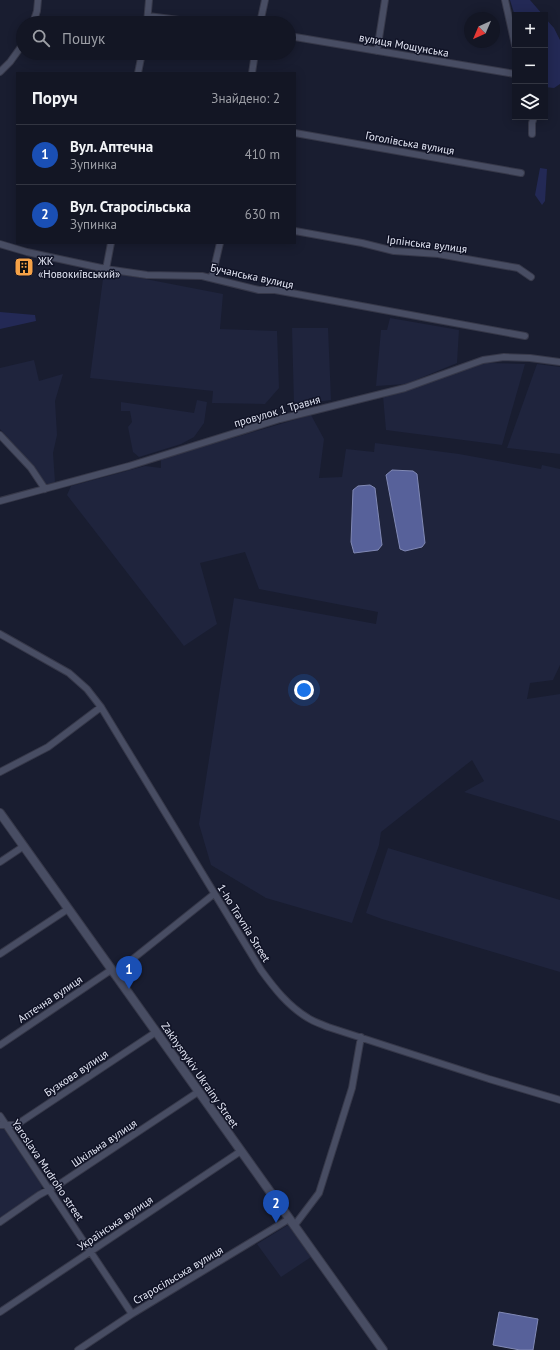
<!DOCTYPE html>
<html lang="uk">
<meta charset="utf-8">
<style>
:root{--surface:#131624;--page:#1c1f2c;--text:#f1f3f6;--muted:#9d9fa6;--line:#323541;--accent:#f6a247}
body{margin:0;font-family:"PT Sans",sans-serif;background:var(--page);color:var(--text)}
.controls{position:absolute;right:12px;top:12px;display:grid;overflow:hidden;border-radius:0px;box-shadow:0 2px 10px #0003}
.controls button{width:36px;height:36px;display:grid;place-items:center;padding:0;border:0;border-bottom:1px solid var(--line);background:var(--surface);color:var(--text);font:20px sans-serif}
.compass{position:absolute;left:464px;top:12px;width:36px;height:36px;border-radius:50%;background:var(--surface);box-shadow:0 2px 10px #0003;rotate:224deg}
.you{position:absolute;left:304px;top:690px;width:14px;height:14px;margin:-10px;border:3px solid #fff;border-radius:50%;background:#1a73e8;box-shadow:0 0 0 6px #1a73e833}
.badge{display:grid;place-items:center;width:26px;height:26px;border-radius:50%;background:var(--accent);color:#fff;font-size:13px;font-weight:700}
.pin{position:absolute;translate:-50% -33px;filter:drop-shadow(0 1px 2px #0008)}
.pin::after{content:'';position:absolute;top:21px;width:14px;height:12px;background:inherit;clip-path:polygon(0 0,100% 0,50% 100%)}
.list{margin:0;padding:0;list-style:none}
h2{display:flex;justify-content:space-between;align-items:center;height:52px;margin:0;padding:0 16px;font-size:17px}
h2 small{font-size:13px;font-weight:400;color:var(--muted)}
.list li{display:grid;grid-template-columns:26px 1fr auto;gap:12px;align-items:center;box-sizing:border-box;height:60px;padding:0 16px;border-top:1px solid var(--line)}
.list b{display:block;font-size:15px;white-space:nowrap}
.list p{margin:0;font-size:13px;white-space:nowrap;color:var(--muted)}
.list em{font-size:13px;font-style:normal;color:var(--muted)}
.icon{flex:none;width:22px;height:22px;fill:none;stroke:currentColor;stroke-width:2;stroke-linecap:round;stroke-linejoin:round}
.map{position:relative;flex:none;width:560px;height:1350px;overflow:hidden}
.search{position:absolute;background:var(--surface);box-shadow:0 2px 10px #0003;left:16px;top:16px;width:280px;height:44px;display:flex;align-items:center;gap:10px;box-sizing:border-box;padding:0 14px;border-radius:22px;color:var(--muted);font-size:15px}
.panel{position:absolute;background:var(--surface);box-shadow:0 2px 10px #0003;left:16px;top:72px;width:280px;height:172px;border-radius:0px}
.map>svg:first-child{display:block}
</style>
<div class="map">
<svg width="560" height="1350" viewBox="0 0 560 1350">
<rect width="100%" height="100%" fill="#191d30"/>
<path fill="#1f243d" d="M104 271 223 294 220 329 277 331 279 388 265 404 212 403 213 391 90 378Z
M390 318 459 330 457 363 406 384 376 386 381 330H387Z
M292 328H328L331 400 294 405Z
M34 360 39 381 63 374 55 401 57 435 53 453 55 482 46 485 33 466 0 429V368Z
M486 363 525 364 502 445 386 430 383 396Z
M537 364 560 367V454L507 448Z
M197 400 207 402 204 423 194 437 181 444 139 457 133 452 128 427 132 422 130 411H121V402L194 413Z
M311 415 324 439 319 478 342 477 346 449 374 452 375 443 459 454 541 469 542 465 560 469V665L553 680 530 683 527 699 560 694V821L464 792 484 781 472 760 381 832 379 845 352 923 266 898 211 865 199 824 234 598 376 624 378 612 259 589 245 552 200 563 217 624 184 646 67 495 71 486 145 466 161 468V459Z
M388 848 560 900V972L382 919 366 913Z
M0 1129H4L42 1186 40 1192 0 1219Z
M288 1225 311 1257 281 1277 257 1244Z"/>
<path fill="#232955" d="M510 0H530L543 15H515V16Z
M545 18 554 28 560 40V84L554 88 545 87Z
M540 168 547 169 545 201 542 205 535 195Z
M0 312 35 315 36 321 0 329Z"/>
<path fill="#57619a" stroke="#8189b5" d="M392 470 413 471 417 474 425 543 422 547 405 551 400 549 386 475Z
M370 485 375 488 382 545 378 550 354 553 351 542 353 490 358 486Z
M499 1312 538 1319 533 1350H520L493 1345Z"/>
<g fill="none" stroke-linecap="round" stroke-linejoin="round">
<defs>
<path id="street" d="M505 0 515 45
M148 16 202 23
M33 23 37 11 38 0
M147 23 149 0
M260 23 265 0
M289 36 515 74
M377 51 385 0
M0 72 10 62 23 44
M138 73 142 53
M252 73 255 53
M295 133 521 173
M532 134V123L534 117
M295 231 362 243 394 251 438 254 518 268 531 277
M0 244 27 252 106 269 147 275 202 276 259 290H275L525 336
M106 269 111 243
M212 277 220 243
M0 435 31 468 45 489
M0 501 129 466 280 419 405 388 483 360 504 357 530 358 560 362
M0 634 69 673 87 689 101 707 261 970C274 988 288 1006 308 1018 314 1022 321 1024 328 1027L489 1079 560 1100
M0 772 48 747 101 707
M0 862 24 846
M0 954 68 909
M114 974 214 894
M0 1045 111 970
M0 1116 132 1314
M0 1125H16L156 1032
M0 1222 39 1195 61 1183 198 1092
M0 1312 241 1151
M78 1350 132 1314 289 1219 294 1226 319 1193 352 1088 361 1037"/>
<path id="secondary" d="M0 813 383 1350"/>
</defs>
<use href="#street" stroke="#363849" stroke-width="8"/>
<use href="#secondary" stroke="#363849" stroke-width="10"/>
<use href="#street" stroke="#484d63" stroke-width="6"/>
<use href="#secondary" stroke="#484d63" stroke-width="8"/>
</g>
<defs>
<symbol id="building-square" viewBox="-11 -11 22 22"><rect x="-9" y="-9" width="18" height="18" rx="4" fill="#f6a247" stroke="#101326"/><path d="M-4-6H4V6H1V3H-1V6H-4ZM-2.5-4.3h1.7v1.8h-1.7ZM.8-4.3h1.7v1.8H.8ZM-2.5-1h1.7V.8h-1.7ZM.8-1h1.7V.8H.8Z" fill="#111"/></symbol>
</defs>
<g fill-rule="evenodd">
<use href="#building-square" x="13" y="256" width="22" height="22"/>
</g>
<g text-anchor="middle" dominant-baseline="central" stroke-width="3" stroke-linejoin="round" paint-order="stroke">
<g font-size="11" fill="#e4e7f5" stroke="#101326">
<text transform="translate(404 45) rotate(10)">вулиця Мощунська</text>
<text transform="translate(410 143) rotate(10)">Гоголівська вулиця</text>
<text transform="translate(427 244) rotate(7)">Ірпінська вулиця</text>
<text transform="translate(252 276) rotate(12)">Бучанська вулиця</text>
<text transform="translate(277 411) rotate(-16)">провулок 1 Травня</text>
<text transform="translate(244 923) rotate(58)">1-ho Travnia Street</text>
<text transform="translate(50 999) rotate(-34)">Аптечна вулиця</text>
<text transform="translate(76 1073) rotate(-34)">Бузкова вулиця</text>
<text transform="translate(200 1075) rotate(55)">Zakhysnykiv Ukrainy Street</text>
<text transform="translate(104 1143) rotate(-34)">Шкільна вулиця</text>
<text transform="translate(48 1170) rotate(56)">Yaroslava Mudroho street</text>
<text transform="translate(115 1223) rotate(-34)">Українська вулиця</text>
<text transform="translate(178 1275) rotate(-31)">Старосільська вулиця</text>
</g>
<g font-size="11" fill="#e4e7f5" stroke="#101326" text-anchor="start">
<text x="38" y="261">ЖК<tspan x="38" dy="13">«Новокиївський»</tspan></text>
</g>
</g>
</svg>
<div class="controls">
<button>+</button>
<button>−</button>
<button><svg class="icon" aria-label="layers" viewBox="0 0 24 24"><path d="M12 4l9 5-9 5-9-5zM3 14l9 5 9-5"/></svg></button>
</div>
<svg class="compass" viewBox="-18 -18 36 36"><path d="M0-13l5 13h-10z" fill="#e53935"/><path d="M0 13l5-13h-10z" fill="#9d9fa6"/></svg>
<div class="you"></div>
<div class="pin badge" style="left:129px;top:989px;background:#1a4fb4">1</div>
<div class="pin badge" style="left:276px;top:1223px;background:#1a4fb4">2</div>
<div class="search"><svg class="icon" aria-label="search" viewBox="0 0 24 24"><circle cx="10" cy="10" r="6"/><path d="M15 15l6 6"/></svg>Пошук</div>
<section class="panel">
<h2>Поруч<small>Знайдено: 2</small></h2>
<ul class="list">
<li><span class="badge" style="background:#1a4fb4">1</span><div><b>Вул. Аптечна</b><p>Зупинка</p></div><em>410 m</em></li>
<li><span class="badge" style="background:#1a4fb4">2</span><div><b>Вул. Старосільська</b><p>Зупинка</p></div><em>630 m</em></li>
</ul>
</section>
</div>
